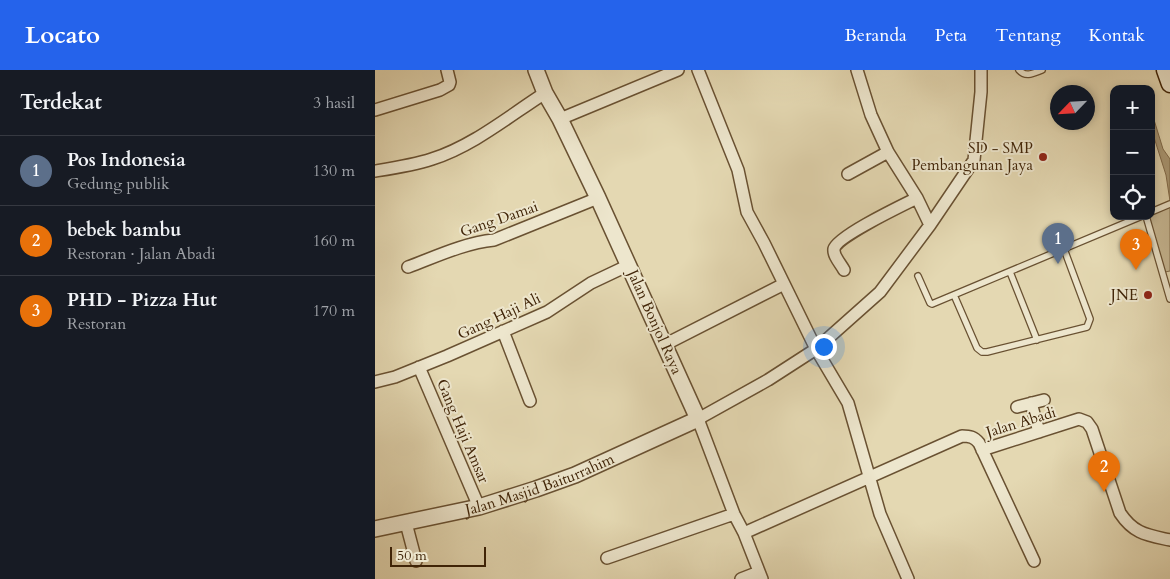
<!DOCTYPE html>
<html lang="id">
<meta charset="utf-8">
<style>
:root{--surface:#171b24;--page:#242831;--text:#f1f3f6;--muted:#9ea1a6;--line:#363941;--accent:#2563eb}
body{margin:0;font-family:Cardo,serif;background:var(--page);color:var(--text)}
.controls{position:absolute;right:15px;top:15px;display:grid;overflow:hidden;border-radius:10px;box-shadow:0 2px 8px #0003}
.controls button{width:45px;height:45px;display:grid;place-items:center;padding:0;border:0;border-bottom:1px solid var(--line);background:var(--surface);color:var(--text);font:25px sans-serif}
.compass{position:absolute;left:675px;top:15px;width:45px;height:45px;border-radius:50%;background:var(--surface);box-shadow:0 2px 8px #0003;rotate:245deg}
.scale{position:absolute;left:15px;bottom:12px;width:96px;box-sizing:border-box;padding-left:5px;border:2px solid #402407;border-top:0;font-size:14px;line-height:18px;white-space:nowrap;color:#402407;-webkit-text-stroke:4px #ede6cd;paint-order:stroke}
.you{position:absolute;left:448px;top:276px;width:18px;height:18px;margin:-12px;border:4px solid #fff;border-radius:50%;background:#1a73e8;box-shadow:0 0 0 8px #1a73e833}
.badge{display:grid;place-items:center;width:32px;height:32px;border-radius:50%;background:var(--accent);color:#fff;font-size:16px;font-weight:700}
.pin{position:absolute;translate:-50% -41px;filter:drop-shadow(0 1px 2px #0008)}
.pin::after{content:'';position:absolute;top:26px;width:18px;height:15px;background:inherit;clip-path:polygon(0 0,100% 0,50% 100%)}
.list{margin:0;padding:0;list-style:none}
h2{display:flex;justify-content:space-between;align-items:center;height:65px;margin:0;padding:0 20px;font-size:21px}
h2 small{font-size:16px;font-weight:400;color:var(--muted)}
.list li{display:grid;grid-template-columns:32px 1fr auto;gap:15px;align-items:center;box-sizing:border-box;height:70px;padding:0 20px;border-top:1px solid var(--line)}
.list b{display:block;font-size:19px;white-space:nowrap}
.list p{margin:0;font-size:16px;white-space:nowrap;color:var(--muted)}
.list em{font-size:16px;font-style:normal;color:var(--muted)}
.icon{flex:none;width:28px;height:28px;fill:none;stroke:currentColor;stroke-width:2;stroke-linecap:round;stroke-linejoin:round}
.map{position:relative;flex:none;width:795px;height:509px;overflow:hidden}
header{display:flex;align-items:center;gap:30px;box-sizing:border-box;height:70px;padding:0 25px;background:var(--accent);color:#fff}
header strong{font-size:24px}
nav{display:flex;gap:28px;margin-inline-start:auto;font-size:18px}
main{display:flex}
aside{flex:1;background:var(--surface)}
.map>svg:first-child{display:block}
</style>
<header>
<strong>Locato</strong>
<nav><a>Beranda</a><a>Peta</a><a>Tentang</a><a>Kontak</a></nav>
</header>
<main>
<aside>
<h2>Terdekat<small>3 hasil</small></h2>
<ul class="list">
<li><span class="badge" style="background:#5c6f8a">1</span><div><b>Pos Indonesia</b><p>Gedung publik</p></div><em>130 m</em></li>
<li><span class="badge" style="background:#e8710a">2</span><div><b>bebek bambu</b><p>Restoran · Jalan Abadi</p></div><em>160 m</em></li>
<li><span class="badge" style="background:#e8710a">3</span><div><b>PHD - Pizza Hut</b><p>Restoran</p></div><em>170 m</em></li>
</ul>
</aside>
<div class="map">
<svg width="795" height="509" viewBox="0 0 795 509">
<rect width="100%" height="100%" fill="#e4d8b2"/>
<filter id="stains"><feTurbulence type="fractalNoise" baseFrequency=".004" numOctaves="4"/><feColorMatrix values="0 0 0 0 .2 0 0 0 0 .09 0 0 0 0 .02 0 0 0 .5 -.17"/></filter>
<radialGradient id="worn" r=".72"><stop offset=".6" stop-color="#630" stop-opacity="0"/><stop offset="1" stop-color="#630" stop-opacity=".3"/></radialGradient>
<path fill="#c8b995" stroke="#846e4e" d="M795 135V201L785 203 771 146H776V143Z"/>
<path fill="#ac9b78" stroke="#816b4b" d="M776 40 788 79 795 89V131L791 105 776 58Z"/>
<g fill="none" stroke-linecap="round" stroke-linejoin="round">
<defs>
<path id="service" d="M644 0C651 8 659 3 667 0
M776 142 795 134
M771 146 795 229
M635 202 662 270
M543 206 555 233 557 234 767 146
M579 225 602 278 607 282H612L712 257 715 249 689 179"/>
<path id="minor" d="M323 0 363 100 372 142 389 173 441 279 473 333 505 444 533 509
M482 0 496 45 513 82 542 128 555 155
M0 40 65 20 74 15 75 12 72 0
M185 49 303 0
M0 101C19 98 39 95 57 89 98 76 134 46 170 23
M473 104 513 82
M33 197C60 187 89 173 119 170L223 128
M469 200C466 194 458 186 459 179 461 167 528 135 542 128
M128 261 155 331
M291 274 409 214
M44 297 104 437
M0 312 20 307 72 286 172 242 216 213 254 195
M656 333 664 362
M642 337 669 330
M607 380 704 349 712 352 717 359 745 443C759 464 772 465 795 470
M31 453 41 491
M369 463 587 366C595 366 599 367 604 373L659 491
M232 488 359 444
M366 509 384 502
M387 509 369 463 359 444 323 349 393 310 441 279 505 222 555 155 599 90 606 22V0"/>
<g id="tertiary">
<path id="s1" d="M0 459 104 437 161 419 200 405 323 349 223 128 185 49 170 23 161 0"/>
</g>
<path id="secondary" d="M790 0 795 14"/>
</defs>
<use href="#service" stroke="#695132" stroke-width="8"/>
<use href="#minor" stroke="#695132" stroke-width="14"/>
<use href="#tertiary" stroke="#695132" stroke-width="18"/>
<use href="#secondary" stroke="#402407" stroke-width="19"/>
<use href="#service" stroke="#ede6cd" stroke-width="5.5"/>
<use href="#minor" stroke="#ede6cd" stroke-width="11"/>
<use href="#tertiary" stroke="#ede6cd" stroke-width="15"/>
<use href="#secondary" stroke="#ede6cd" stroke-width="16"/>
</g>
<g fill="#8f2418" stroke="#ede6cd" stroke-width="2">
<circle cx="668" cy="87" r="5"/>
<circle cx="773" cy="225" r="5"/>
</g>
<g text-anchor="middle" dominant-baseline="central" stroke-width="4" stroke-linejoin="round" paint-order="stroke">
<g font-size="15" fill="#402407" stroke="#ede6cd" text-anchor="end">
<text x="658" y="78">SD - SMP<tspan x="658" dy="17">Pembangunan Jaya</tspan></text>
<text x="763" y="225">JNE</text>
</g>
<g font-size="15" fill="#402407" stroke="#ede6cd">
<text transform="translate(124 149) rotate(-19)">Gang Damai</text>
<text transform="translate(124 246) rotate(-25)">Gang Haji Ali</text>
<text transform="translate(280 252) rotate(66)">Jalan Bonjol Raya</text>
<text transform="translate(646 352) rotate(-17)">Jalan Abadi</text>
<text transform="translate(88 361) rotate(67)">Gang Haji Amsar</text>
<text stroke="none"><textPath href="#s1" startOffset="171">Jalan Masjid Baiturrahim</textPath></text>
</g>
</g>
<rect width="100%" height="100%" filter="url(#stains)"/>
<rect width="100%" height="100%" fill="url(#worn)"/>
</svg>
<div class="controls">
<button>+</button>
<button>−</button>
<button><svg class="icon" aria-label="locate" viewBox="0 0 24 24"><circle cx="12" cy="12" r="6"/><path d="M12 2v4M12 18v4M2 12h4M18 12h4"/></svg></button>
</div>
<svg class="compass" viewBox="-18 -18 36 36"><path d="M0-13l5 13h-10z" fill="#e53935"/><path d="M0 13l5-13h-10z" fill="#9ea1a6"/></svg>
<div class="scale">50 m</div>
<div class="you"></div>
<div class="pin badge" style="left:683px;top:194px;background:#5c6f8a">1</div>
<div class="pin badge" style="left:729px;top:422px;background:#e8710a">2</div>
<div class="pin badge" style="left:761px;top:200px;background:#e8710a">3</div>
</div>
</main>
